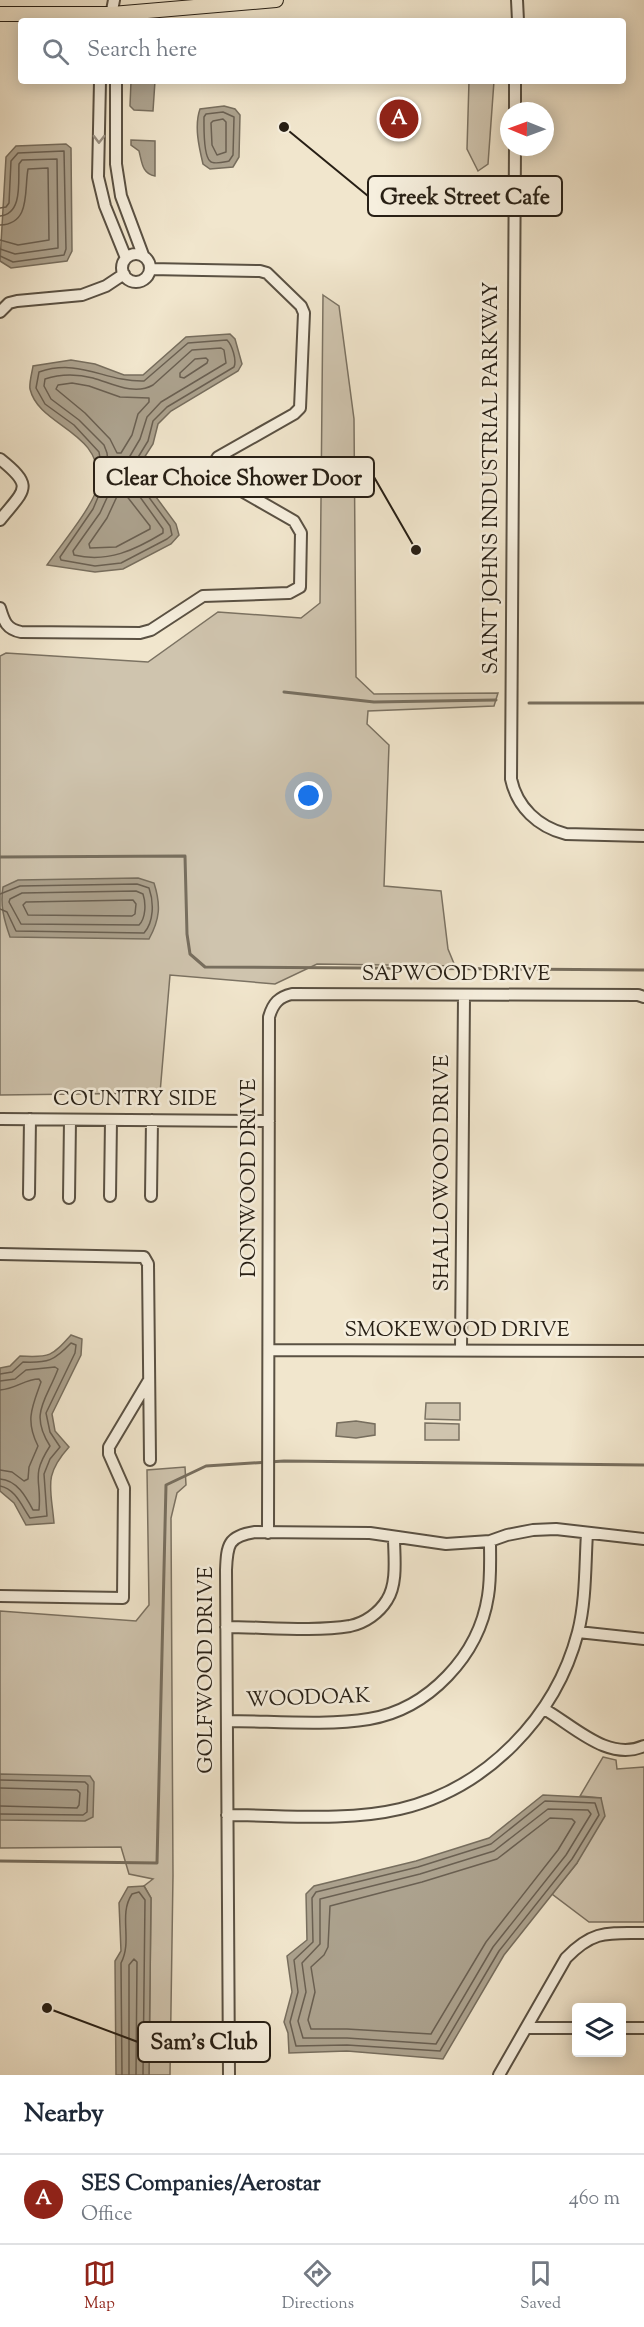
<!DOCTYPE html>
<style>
:root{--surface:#fff;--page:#f6f6f7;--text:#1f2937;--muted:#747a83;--line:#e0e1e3;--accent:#8f2418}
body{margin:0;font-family:"Sorts Mill Goudy",serif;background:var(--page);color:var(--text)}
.controls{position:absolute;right:18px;bottom:18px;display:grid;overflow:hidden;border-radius:6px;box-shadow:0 3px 15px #0003}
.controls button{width:54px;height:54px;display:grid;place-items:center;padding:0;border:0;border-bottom:2px solid var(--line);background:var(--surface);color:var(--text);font:30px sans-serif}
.compass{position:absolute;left:500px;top:102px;width:54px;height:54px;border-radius:50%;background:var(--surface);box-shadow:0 3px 15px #0003;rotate:271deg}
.you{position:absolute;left:309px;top:796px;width:21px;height:21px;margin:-15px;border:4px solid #fff;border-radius:50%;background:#1a73e8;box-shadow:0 0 0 9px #1a73e833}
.badge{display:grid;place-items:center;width:39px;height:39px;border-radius:50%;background:var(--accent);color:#fff;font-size:20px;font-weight:700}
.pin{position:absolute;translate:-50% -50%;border:3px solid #fff;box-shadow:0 2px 6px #0006}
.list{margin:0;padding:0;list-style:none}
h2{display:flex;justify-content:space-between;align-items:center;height:78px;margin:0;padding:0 24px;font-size:26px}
h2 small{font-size:20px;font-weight:400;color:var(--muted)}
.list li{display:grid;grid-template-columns:39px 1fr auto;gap:18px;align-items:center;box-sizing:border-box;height:90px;padding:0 24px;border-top:2px solid var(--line)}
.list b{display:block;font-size:22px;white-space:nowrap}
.list p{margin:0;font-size:20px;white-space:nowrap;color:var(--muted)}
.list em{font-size:20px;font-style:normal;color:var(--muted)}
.icon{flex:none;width:33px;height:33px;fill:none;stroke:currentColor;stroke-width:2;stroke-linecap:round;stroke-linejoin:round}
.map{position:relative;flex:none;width:644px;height:2075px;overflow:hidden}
.search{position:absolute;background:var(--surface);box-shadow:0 3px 15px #0003;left:18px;right:18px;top:18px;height:66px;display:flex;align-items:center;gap:15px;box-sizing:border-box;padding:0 21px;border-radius:6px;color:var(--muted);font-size:22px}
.sheet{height:168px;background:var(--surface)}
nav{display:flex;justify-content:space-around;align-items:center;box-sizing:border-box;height:84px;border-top:2px solid var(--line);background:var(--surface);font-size:16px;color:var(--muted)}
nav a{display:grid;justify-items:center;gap:3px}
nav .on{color:var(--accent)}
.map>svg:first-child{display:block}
</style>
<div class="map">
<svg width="644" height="2075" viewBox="0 0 644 2075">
<rect width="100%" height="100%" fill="#f1e6cd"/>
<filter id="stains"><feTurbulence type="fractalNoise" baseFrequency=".00333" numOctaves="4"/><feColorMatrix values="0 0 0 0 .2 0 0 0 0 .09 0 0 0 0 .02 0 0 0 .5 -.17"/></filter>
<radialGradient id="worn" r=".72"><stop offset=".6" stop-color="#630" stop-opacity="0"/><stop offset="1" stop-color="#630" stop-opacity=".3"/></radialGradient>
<path fill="#cfc4ae" stroke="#7b7262" stroke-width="1.5" d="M469 81H494L488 164 478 171 467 149Z
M323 295 339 306 354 419 356 677 374 694 498 693 494 706 368 711 367 724 389 745 384 886 441 891 448 949 455 966 317 964 275 984 170 975 160 1093 0 1095V656L6 653 148 662 218 612 301 618 320 603Z
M426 1403H460V1420L425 1419Z
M425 1423 459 1424V1440H425Z
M185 1467 186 1485 177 1493 171 1518 173 1875 170 2075H149L151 1898 144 1886 153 1879 129 1874 121 1847 0 1848V1611L136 1621 149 1605 147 1470Z
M603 1757 616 1760 617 1769 644 1767V1922H589L552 1894 577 1863 601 1798 580 1796Z"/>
<path fill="#aca28e" stroke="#776e5e" stroke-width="1.5" d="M131 81H155L153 111 134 110 130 106Z
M224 106 235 109 240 115 239 157 233 167 210 169 203 164C199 147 194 126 200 109Z
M131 140 155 141V176C142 174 142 162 139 151L131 145Z
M66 144 71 148 72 251 67 261 11 268 0 261 6 157 16 146Z
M230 334 235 339 242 364 238 371 171 411 158 424 153 444 142 461V478L176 524 179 535 171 544 123 569 95 572 47 565C59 547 97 502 98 483 102 430 39 427 30 389 29 383 32 373 33 366L71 360 95 364 124 375H143L186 337Z
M138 878 154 883C161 905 160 919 149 939L10 937C4 920 0 905 3 887L18 880Z
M71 1335 82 1339 81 1355 52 1414 55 1431 69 1447C43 1476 51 1487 54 1523L26 1525 14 1503 0 1491V1368L10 1366 20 1356C50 1358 52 1356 71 1335Z
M356 1421 375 1424V1435L356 1438 336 1436 337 1423Z
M0 1774 90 1776 94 1782 93 1817 85 1821 0 1820Z
M543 1795 601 1798 605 1816 577 1863 504 1955 443 2059 347 2051 289 2053 288 2033 284 2022 292 1992 287 1956 307 1940 306 1894 314 1886 416 1861 489 1838Z
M144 1886 151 1898 149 2075H116L115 1961 121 1951 119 1903 128 1887Z"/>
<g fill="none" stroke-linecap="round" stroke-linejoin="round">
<path stroke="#6a6052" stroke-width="1.5" d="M223 112 234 117 233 155 229 161C224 162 213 165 210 161 203 155 204 126 204 117L206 114Z
M223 119 226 122V152L217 155 212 145 211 123 213 121Z
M0 208 6 207 9 203 11 161 18 153 64 151 66 249 64 255 13 262 0 256
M0 216C23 214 18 181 19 164L22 160 57 159 58 248 15 254 0 249
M0 225C31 224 24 191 28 169L48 168 49 240 18 245 0 240
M227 340C232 345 237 360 234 367L167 407 153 421 148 441 137 459V481L170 526 172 535 167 539 121 563 95 566 61 560 60 557 93 509 104 483 99 452 74 425 45 404 36 388 39 372C80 358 105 382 144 381L188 343Z
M221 348 224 350 226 363 161 402 147 417 140 439 130 456V483L163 529V533C135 550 108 563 74 555L73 551 100 513 111 489 107 453 104 445 79 420 51 399 44 386 45 379C60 374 77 374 93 378 111 383 134 396 153 385L192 350Z
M206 358 208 360 207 363 184 378 180 377V373L195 359Z
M72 383 89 386 120 397 149 398V402L138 414 132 435 121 453H117L110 439 85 413 56 389 58 385Z
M122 490 150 526V529L116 547 90 548 89 544 107 518 119 492Z
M136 891 143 894C146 903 146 918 139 925L21 924 9 902 10 899 22 893Z
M0 894 20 886 137 884 149 888C154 902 154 922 144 933L16 931 7 912 0 909
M133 900 136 904 135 914 132 916 28 915 23 905 26 902Z
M0 1374 12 1372 23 1362C48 1363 54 1361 71 1343L76 1345 75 1353 46 1413 50 1432 60 1447 50 1459 44 1474 47 1516 30 1518C22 1507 16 1489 0 1486
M0 1381 15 1379 26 1370 55 1367 58 1369C46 1401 29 1413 50 1446 30 1477 42 1479 39 1510H33C26 1497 17 1480 0 1479
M0 1390C16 1389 25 1379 39 1379L41 1382C32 1407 25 1420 38 1446L29 1467 28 1479 24 1481 12 1472 0 1470
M0 1780 85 1782 88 1785 87 1812 83 1815 0 1814
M0 1788 77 1790 80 1793 79 1805 77 1808 0 1806
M545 1801 595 1803 599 1815 572 1859 499 1951 440 2051 347 2045 296 2046 290 2022 298 1992 294 1960 313 1942 312 1898 316 1892 418 1867 491 1844Z
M548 1809 588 1810 591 1814 566 1855 493 1947 436 2044 347 2038H303L298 2021 306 1992 302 1963 320 1944V1899L420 1874 494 1851Z
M550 1818 572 1819 575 1822 558 1850 486 1942 431 2034 347 2029H311L308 2020 315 1992 311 1967 324 1955 328 1947 330 1906 422 1882 497 1859Z
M122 2075 121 1963C133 1940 118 1915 132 1894L139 1892 145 1900 143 2075
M129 2075V1965L134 1959 137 1962 136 2075"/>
<path stroke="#776e5e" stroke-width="3" d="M284 692 374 702 496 700
M529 703H644
M0 857 185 856 187 934 190 954 205 967 644 970
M0 1861 157 1863 166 1485 206 1466 284 1461 644 1465"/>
<defs>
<path id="minor" d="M517 0 518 21
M110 21 114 0
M100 81 98 177 105 206 126 258
M116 81V164L121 196 143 255
M515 111V81
M515 147 511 779C517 807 538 827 566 834L644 836
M122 268a14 14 0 1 1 28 0a14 14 0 1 1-28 0Z
M0 312 9 303 17 301 82 295 106 286 124 274
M0 459C35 487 25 489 0 520
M0 608C4 621 6 629 21 632L140 633 151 630 203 596 289 593 300 587 301 533 294 521 219 478 213 472V465L218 457 294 414 300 408 304 313 301 306 267 273 260 271 150 269
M0 1119 269 1121
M29 1194 30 1119
M110 1196 111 1120
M151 1196 152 1120
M69 1198 70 1120
M0 1254 144 1257 148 1264 150 1460
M270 1350 644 1351
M461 1350 464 996
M268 1533 269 1017C273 1003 279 997 292 994L638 995 644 997
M0 1596 123 1598 124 1488 109 1454V1447L149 1380
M226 1627C264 1627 314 1632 350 1626 365 1623 379 1613 387 1600 398 1583 394 1556 394 1537
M578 1632 644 1639
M544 1709C574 1726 608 1762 644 1746
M227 1721C271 1721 326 1726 369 1719 429 1709 479 1655 488 1596 491 1578 490 1559 490 1541
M227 1815C283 1815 345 1822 400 1809 486 1789 556 1717 578 1632 586 1601 585 1565 587 1533
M527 2028H576
M622 2028H644
M229 2075 226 1570C227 1545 228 1536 255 1532L370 1533 446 1544 490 1541 507 1535 533 1530 556 1529 644 1539
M499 2075 566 1958C593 1930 607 1933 644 1933"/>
<path id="major" d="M0 14H112L276 0"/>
</defs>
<use href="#minor" stroke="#5a5143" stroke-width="14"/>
<use href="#major" stroke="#271f15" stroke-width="16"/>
<use href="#minor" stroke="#f6efde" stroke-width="10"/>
<use href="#major" stroke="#f1e6cd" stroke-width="14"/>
</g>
<defs><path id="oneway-chevron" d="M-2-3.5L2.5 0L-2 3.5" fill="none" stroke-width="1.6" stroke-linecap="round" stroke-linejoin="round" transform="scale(1.5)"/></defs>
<use stroke="#999184" href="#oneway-chevron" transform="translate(99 139) rotate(91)"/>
<g text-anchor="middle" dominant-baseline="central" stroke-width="5" stroke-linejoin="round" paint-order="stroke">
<g font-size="21" fill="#271f15" stroke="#f6efde">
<text transform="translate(492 478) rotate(-90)">SAINT JOHNS INDUSTRIAL PARKWAY</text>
<text x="456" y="975">SAPWOOD DRIVE</text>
<text x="135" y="1100">COUNTRY SIDE</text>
<text transform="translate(443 1173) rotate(-90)">SHALLOWOOD DRIVE</text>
<text transform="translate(250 1178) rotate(-90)">DONWOOD DRIVE</text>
<text x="457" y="1331">SMOKEWOOD DRIVE</text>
<text transform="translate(207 1670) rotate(-90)">GOLFWOOD DRIVE</text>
<text transform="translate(308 1699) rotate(-2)">WOODOAK</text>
</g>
</g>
<path fill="none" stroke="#271f15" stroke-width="2" d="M284 127L368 196M416 550L374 477M47 2008L138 2042"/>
<g fill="#271f15" stroke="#f6efde" stroke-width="2">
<circle cx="284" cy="127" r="6"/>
<circle cx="416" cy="550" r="6"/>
<circle cx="47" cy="2008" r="6"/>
</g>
<g fill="#f6efde" stroke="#271f15" stroke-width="2">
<rect x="368" y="176" width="194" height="40" rx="6"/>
<rect x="94" y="457" width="280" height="40" rx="6"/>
<rect x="138" y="2022" width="132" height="40" rx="6"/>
</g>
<g font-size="22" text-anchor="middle" font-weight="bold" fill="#271f15">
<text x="465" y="204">Greek Street Cafe</text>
<text x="234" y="485">Clear Choice Shower Door</text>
<text x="204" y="2049">Sam's Club</text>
</g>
<rect width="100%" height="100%" filter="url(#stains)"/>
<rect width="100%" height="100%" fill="url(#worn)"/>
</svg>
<div class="controls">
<button><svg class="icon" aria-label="layers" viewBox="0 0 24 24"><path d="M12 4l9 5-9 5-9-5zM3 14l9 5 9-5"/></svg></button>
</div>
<svg class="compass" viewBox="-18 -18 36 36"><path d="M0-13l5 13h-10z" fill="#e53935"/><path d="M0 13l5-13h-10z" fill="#747a83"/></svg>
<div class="you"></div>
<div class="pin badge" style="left:399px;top:119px">A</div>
<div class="search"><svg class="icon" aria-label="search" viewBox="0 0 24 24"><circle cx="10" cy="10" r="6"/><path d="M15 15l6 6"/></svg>Search here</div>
</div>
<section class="sheet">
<h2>Nearby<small></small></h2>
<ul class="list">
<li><span class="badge">A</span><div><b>SES Companies/Aerostar</b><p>Office</p></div><em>460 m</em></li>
</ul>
</section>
<nav>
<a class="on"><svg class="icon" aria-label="map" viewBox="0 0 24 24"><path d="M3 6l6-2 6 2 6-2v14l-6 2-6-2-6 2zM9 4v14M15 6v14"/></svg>Map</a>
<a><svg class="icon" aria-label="directions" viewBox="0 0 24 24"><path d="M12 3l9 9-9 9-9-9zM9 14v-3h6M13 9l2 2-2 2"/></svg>Directions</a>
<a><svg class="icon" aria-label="saved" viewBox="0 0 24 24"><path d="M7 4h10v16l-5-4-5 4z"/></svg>Saved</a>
</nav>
